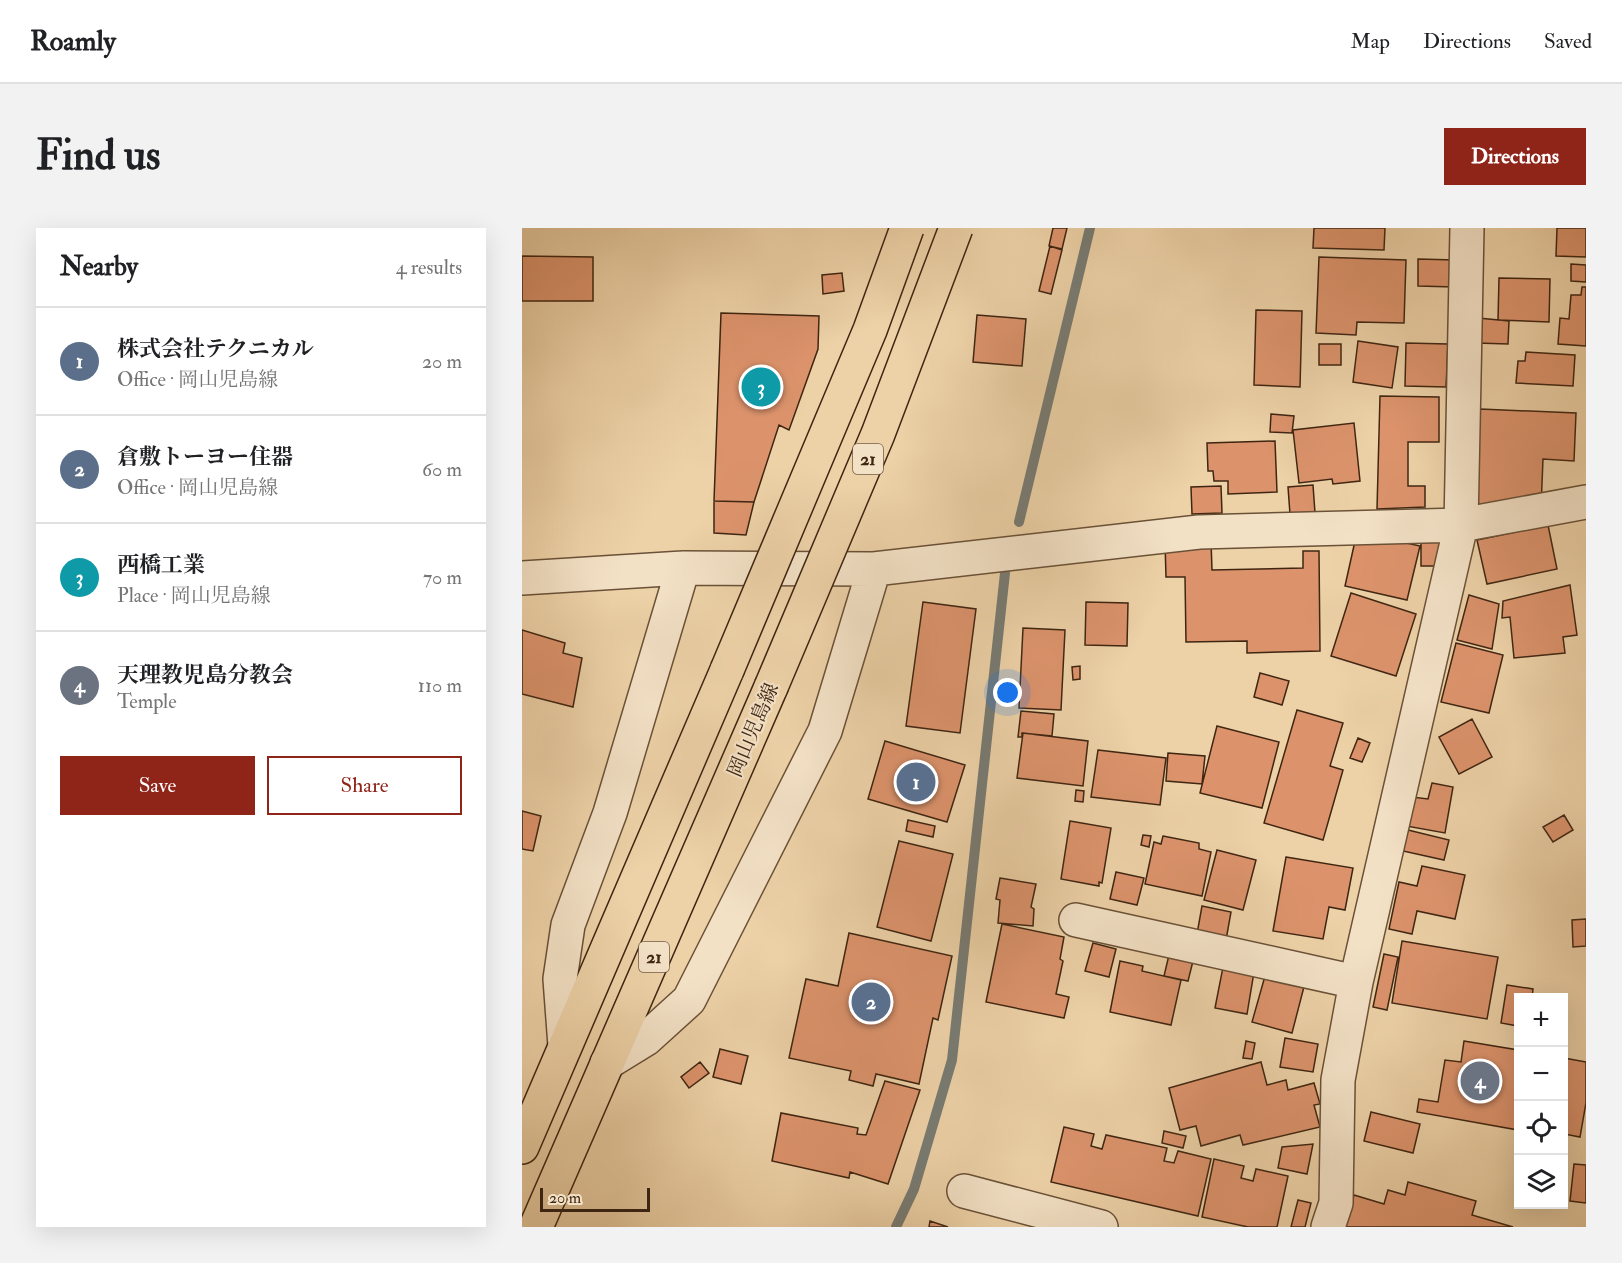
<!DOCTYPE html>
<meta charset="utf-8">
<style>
:root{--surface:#fff;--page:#f2f2f2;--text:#202124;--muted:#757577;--line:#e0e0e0;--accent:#8f2418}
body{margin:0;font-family:"IM FELL Double Pica","Noto Serif JP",serif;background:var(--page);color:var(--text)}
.controls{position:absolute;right:18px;bottom:18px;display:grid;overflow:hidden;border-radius:0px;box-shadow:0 6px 24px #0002}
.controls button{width:54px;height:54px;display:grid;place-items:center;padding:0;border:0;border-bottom:2px solid var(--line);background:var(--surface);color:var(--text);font:30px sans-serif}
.scale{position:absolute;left:18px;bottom:15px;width:110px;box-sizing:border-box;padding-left:6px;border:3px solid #3f2612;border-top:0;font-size:16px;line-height:21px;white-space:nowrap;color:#3f2612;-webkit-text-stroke:4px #f3e1c6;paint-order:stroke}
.you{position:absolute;left:486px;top:465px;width:21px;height:21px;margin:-15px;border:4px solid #fff;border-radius:50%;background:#1a73e8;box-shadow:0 0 0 9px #1a73e833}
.badge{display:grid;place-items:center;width:39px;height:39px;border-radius:50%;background:var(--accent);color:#fff;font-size:20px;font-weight:700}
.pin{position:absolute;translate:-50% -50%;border:3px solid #fff;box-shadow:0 2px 6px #0006}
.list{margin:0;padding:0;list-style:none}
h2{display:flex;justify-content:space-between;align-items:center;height:78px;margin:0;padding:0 24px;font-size:26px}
h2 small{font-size:20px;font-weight:400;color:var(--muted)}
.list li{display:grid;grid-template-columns:39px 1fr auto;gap:18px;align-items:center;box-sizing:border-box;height:108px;padding:0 24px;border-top:2px solid var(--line)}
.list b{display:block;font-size:22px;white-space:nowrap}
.list p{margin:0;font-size:20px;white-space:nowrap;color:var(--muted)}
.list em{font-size:20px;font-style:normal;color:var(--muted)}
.actions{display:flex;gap:12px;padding:18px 24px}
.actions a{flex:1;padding:14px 0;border:2px solid var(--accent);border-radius:0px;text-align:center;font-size:21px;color:var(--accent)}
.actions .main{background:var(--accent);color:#fff}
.icon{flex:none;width:33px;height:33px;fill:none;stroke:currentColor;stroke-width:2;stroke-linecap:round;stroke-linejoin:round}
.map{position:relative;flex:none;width:1064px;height:999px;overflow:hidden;border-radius:0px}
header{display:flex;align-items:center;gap:36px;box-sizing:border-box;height:84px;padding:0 30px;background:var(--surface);border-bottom:2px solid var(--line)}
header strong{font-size:28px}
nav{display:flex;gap:33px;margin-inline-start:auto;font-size:21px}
.intro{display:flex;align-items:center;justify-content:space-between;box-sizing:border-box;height:144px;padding:0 36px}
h1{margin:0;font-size:42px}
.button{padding:15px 27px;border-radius:0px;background:var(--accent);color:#fff;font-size:21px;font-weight:700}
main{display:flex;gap:36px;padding:0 36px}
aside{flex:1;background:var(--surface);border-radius:0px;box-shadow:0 6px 24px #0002}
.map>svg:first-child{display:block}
</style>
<header>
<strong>Roamly</strong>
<nav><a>Map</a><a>Directions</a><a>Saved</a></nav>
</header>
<div class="intro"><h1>Find us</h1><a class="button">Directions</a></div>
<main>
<aside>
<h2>Nearby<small>4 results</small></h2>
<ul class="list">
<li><span class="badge" style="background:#5c6f8a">1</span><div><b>株式会社テクニカル</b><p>Office · 岡山児島線</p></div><em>20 m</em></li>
<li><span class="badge" style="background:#5c6f8a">2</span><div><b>倉敷トーヨー住器</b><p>Office · 岡山児島線</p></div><em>60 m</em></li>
<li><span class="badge" style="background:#0f9aa8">3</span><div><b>西橋工業</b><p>Place · 岡山児島線</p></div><em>70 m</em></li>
<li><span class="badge" style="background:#6b7280">4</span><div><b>天理教児島分教会</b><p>Temple</p></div><em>110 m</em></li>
</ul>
<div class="actions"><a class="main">Save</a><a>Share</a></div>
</aside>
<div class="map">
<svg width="1064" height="999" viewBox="0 0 1064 999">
<rect width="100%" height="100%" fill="#edd1a7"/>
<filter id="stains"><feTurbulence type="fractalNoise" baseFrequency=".00333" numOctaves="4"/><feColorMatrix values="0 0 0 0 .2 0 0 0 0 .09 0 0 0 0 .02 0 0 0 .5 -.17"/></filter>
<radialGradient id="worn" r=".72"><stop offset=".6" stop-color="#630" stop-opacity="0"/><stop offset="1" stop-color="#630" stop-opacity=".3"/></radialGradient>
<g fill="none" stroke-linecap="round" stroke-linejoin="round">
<path stroke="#787b73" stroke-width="10" d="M497 294 568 0
M374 999 392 961 430 832 483 345"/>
</g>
<path fill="#dc936c" stroke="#3f2612" stroke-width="1.5" d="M531 0H545L540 21 527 18Z
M792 0H863L862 22 791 20Z
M1035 0H1064V29L1034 28Z
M528 18 540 22 529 66 517 63Z
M0 28 71 29V73H0Z
M797 29 884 32 882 95 835 94 834 107 794 105Z
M896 31 933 32 932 59 896 58Z
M1049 36 1064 37V54L1049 53Z
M320 45 322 63 301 66 300 47Z
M977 50 1028 51 1027 94 976 92Z
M1060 59H1064V118L1036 116 1038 90 1047 91 1049 67H1059Z
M734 82 780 83 778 159 732 157Z
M199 85 297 88 296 121 267 202 257 197 232 274 192 273Z
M455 87 504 91 500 138 451 134Z
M956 90 987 93 986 116 955 115Z
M836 113 876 119 870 160 831 154Z
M884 115 926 116 924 159 883 158Z
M797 116H819V137H797Z
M1004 124 1053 127 1051 158 994 155 996 133H1003Z
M858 168 917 169V214H886V258H903V279L855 281Z
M958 181 1054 185 1052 233 1021 231 1019 280 953 277Z
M749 186 772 188 770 205 748 204Z
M832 195 838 253 811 256 810 251 777 255 771 202Z
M753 213 755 264 706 266V253H692L691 243H686L685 215Z
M791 257 793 285 768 286 766 259Z
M699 258 700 285 670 286 669 259Z
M192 273 232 274 224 307 192 305Z
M1026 297 1035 341 965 356 955 312Z
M835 304 898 318 885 372 823 358Z
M899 311H921L922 338H899Z
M689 313 690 342 781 340V323H797L798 423 725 425V413L664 414 663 349H644L643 314Z
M1048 357 1055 407 1041 409 1043 425 992 430 988 389 980 390 981 373Z
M829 365 894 386 874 448 809 428Z
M947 367 977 376 970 421 935 412Z
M401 374 454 381 438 505 384 498Z
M564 374 606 375 605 418 563 417Z
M501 400 543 402 539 482 497 480Z
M0 402 43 415 41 425 60 430 51 479 0 466Z
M934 415 981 427 967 485 919 474Z
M558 438V451L551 452 550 439Z
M738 445 767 453 760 477 732 469Z
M775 482 821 495 808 538 821 542 801 612 742 595Z
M499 483 532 486 530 508 500 505V509H496Z
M950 491 970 529 937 546 917 509Z
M695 498 757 514 740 580 678 565Z
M501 505 566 513 561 558 495 550Z
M836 510 848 515 840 534 828 530Z
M363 513 443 537 425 594 346 571Z
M576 522 644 530 638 577 569 569Z
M646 525 683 528 680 556 644 553Z
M910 555 931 559 923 605 884 598 890 569 906 571Z
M554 562 562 563 561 574 553 573Z
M0 583 19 588 11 623 0 621Z
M1042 587 1051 602 1031 614 1021 599Z
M386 592 413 598 411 609 384 603Z
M548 593 589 600 580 655 577 654V658L539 651Z
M886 602 927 612 922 632 881 623Z
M621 607 629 608 627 619 619 617Z
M641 608 677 615V621L689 624 680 668 623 656 632 614 639 616Z
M377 613 431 626 409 713 355 699Z
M695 622 734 632 721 682 682 672Z
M764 629 831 640 823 682 807 679 801 711 751 703Z
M900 638 943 647 933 691 895 683 890 706 867 701 877 654 895 658Z
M594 644 622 650 615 677 588 671Z
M478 650 514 656 509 679 512 681 511 698 476 695 478 672 474 671Z
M680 678 709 684 704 712 675 706Z
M1064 691V718L1051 719 1050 692Z
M480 696 542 709 538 731 541 733 534 766 547 769 542 790 464 774Z
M327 705 430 728 416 792 411 790 397 856 354 846 351 858 327 852 329 843 267 830 284 751 316 758Z
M880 713 976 729 965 791 870 775Z
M571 715 594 721 587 749 563 743Z
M862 726 876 729 865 782 851 779Z
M647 727 671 733 666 753 642 748Z
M598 733 621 738 620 743 659 752 649 797 588 784Z
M701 739 732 744 725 786 693 780Z
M745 741 784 751 770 805 730 794Z
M985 757 1011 761 1010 770H996V798L979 795Z
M763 810 796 816 791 844 758 839Z
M724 813 733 815 730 831 721 830Z
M942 813 996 822V902L895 884 897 871 916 874 923 832 939 834Z
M198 821 226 828 219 856 191 849Z
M1042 830 1064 834V875L1058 909 1042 906Z
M178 834 187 845 167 860 159 849Z
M739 834 745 857 764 852 766 862 792 855 798 876 792 877 798 899 721 917 718 907 679 918 674 898 658 902 647 860Z
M363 853 398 862 366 956 328 944 327 950 250 933 259 885 336 900 335 906 344 907Z
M849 884 898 896 891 925 842 913Z
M542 899 572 906 569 918 580 921 584 907 645 920 642 933 652 935 656 923 689 931 676 988 529 954Z
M642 903 664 908 661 920 640 915Z
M791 916 785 946 756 940 760 919Z
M692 931 722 938 719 950 731 953 734 941 766 948 755 999H726L680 989Z
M1052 936 1064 937V975L1048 973Z
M886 954 954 973 950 987 991 999H823L832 967 862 976 866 962 883 967Z
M776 972 789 975 783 999H769Z
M408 993 426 999H407Z"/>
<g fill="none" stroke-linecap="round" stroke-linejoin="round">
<defs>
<path id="minor" d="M0 350 161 340 352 341 677 304 939 297 1064 274
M554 692 834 754
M43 818 38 751 46 697 88 585 161 340
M85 835 124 811 167 772 303 503 352 341
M442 963 579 999
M806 999 814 975 816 852 834 754 939 297 945 0"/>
<path id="major" d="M0 919 205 442
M14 999 249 459"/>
</defs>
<use href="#minor" stroke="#6a5137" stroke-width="36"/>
<use href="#major" stroke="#3f2612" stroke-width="36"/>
<use href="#minor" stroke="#f3e1c6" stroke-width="33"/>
<use href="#major" stroke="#edd1a7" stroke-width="33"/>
<defs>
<path id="major-bridge" d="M205 442 348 102 385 0
M249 459 356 206 434 0"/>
</defs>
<use href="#major-bridge" stroke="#3f2612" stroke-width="36" stroke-linecap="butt"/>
<use href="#major-bridge" stroke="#edd1a7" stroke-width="33"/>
</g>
<g text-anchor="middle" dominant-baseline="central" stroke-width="4.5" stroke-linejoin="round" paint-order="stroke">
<g fill="#f3e1c6" stroke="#755e48" stroke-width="1.5">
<rect x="331" y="216" width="30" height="30" rx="4.5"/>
<rect x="117" y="714" width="30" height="30" rx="4.5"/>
</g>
<g font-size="18" font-weight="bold" fill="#3f2612">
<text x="346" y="231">21</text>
<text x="132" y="729">21</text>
</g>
<g font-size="20" fill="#3f2612" stroke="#f3e1c6">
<text transform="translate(231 502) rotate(-67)">岡山児島線</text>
</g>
</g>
<rect width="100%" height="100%" filter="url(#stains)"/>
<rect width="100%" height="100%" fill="url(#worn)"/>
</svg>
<div class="controls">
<button>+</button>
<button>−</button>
<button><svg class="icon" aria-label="locate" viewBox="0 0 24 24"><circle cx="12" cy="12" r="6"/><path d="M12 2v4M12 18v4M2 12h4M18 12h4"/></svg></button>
<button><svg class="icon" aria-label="layers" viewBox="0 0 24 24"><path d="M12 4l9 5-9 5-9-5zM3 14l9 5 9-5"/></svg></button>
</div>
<div class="scale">20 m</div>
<div class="you"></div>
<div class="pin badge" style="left:394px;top:554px;background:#5c6f8a">1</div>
<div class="pin badge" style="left:349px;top:774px;background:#5c6f8a">2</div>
<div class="pin badge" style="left:239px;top:159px;background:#0f9aa8">3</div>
<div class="pin badge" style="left:958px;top:853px;background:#6b7280">4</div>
</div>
</main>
